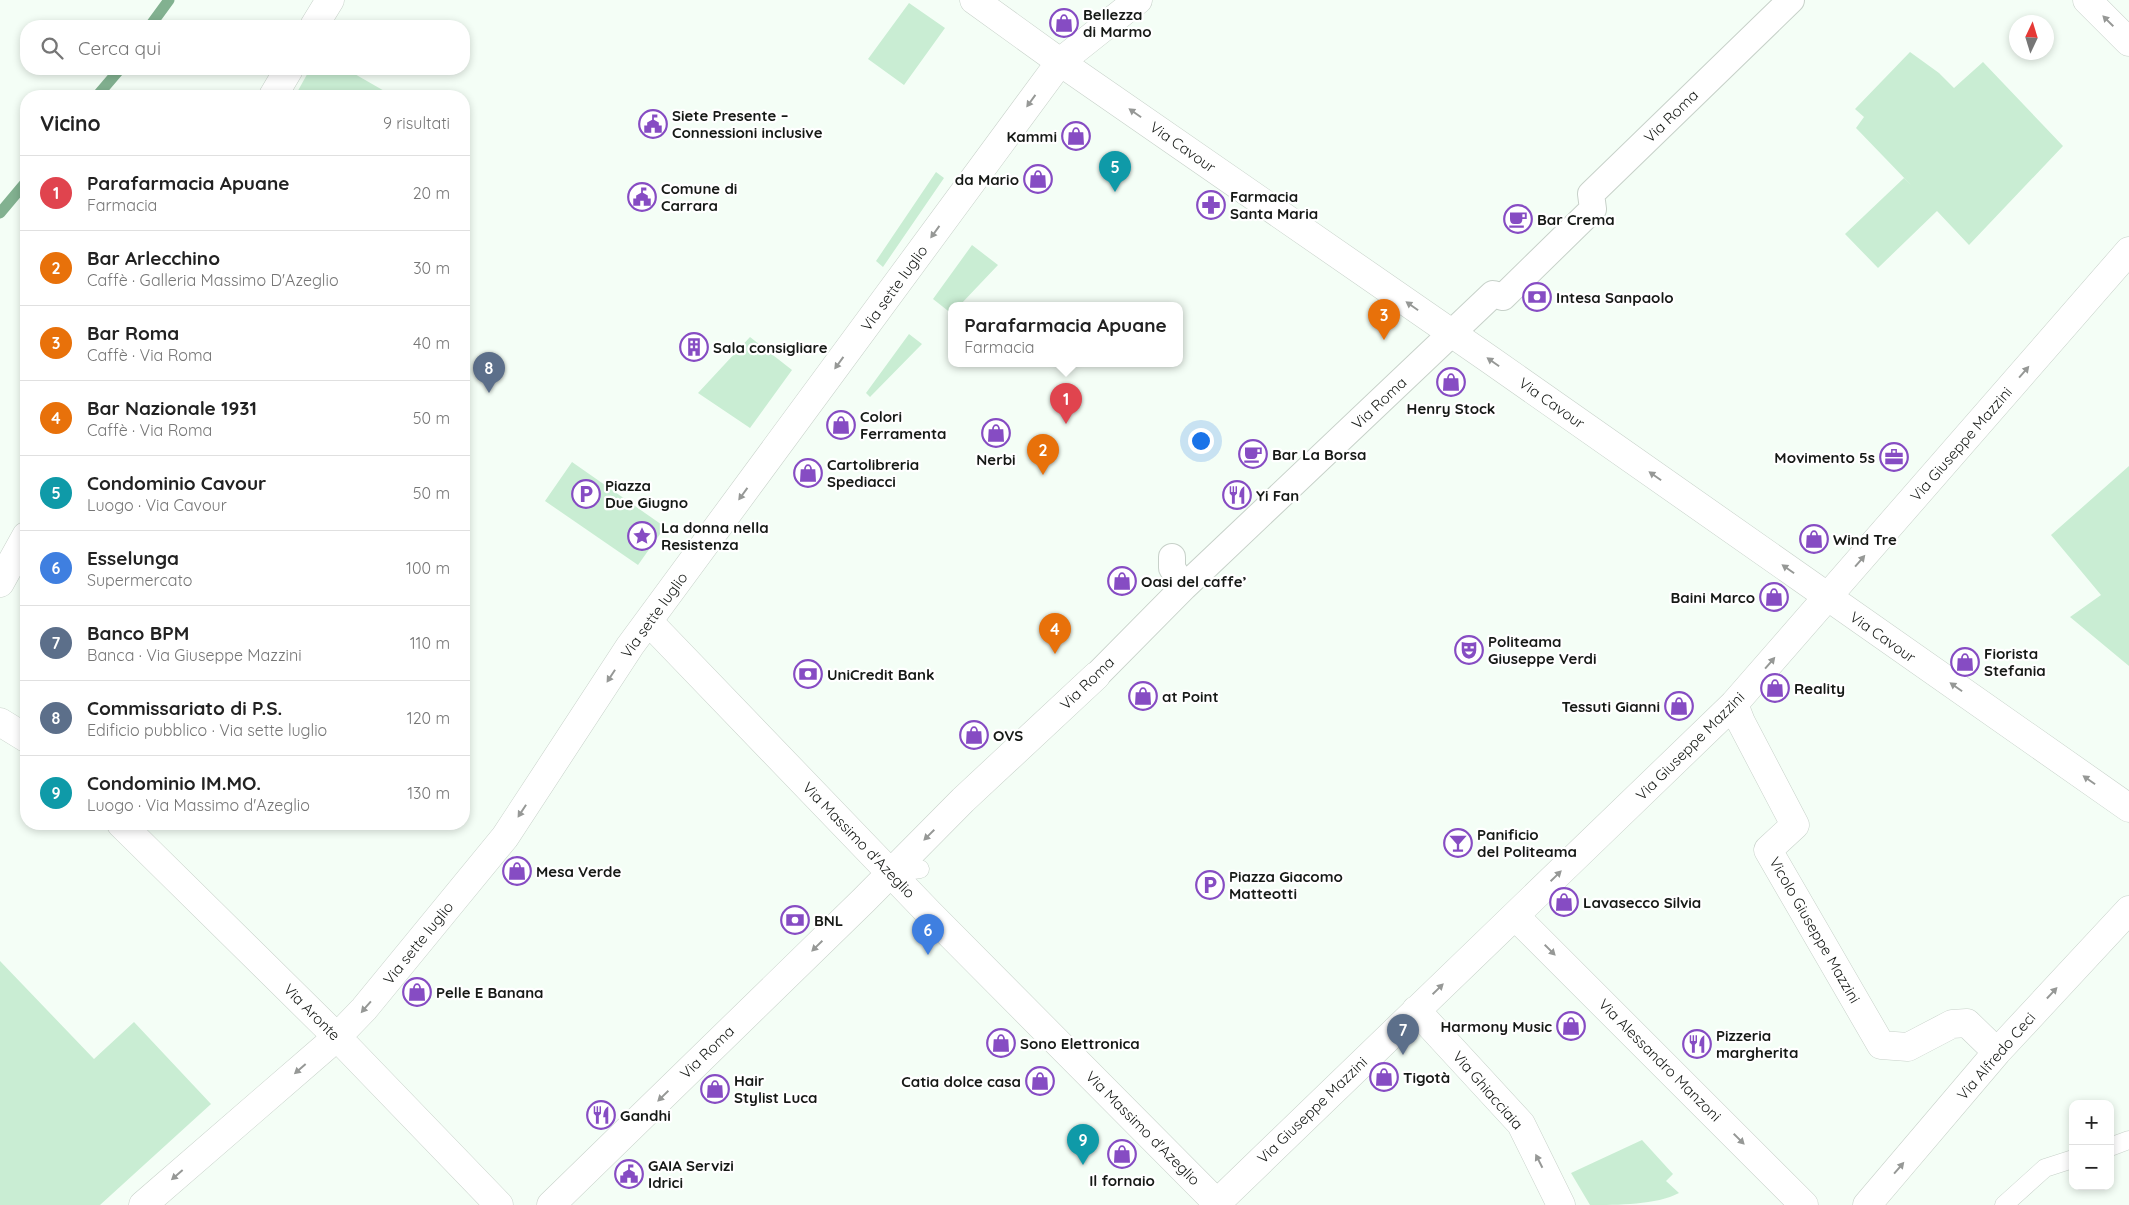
<!DOCTYPE html>
<html lang="it">
<meta charset="utf-8">
<style>
:root{--surface:#fff;--page:#f2f2f2;--text:#222;--muted:#767676;--line:#e0e0e0;--accent:#864cc3}
body{margin:0;font-family:Quicksand,sans-serif;background:var(--page);color:var(--text)}
.controls{position:absolute;right:15px;bottom:15px;display:grid;overflow:hidden;border-radius:10px;box-shadow:0 2px 8px #0003}
.controls button{width:45px;height:45px;display:grid;place-items:center;padding:0;border:0;border-bottom:1px solid var(--line);background:var(--surface);color:var(--text);font:25px sans-serif}
.compass{position:absolute;left:2009px;top:15px;width:45px;height:45px;border-radius:50%;background:var(--surface);box-shadow:0 2px 8px #0003;rotate:4deg}
.you{position:absolute;left:1200px;top:440px;width:18px;height:18px;margin:-12px;border:4px solid #fff;border-radius:50%;background:#1a73e8;box-shadow:0 0 0 8px #1a73e833}
.badge{display:grid;place-items:center;width:32px;height:32px;border-radius:50%;background:var(--accent);color:#fff;font-size:16px;font-weight:700}
.pin{position:absolute;translate:-50% -41px;filter:drop-shadow(0 1px 2px #0008)}
.pin::after{content:'';position:absolute;top:26px;width:18px;height:15px;background:inherit;clip-path:polygon(0 0,100% 0,50% 100%)}
.popup{position:absolute;left:948px;top:302px;width:235px;height:65px;box-sizing:border-box;display:grid;place-content:center;border-radius:10px;background:var(--surface);filter:drop-shadow(0 1px 4px #0005);font-size:16px;white-space:nowrap;color:var(--muted)}
.popup b{font-size:19px;color:var(--text)}
.popup::after{content:'';position:absolute;left:50%;top:100%;margin-left:-10px;border:10px solid transparent;border-top-color:var(--surface)}
.list{margin:0;padding:0;list-style:none}
h2{display:flex;justify-content:space-between;align-items:center;height:65px;margin:0;padding:0 20px;font-size:21px}
h2 small{font-size:16px;font-weight:400;color:var(--muted)}
.list li{display:grid;grid-template-columns:32px 1fr auto;gap:15px;align-items:center;box-sizing:border-box;height:75px;padding:0 20px;border-top:1px solid var(--line)}
.list b{display:block;font-size:19px;white-space:nowrap}
.list p{margin:0;font-size:16px;white-space:nowrap;color:var(--muted)}
.list em{font-size:16px;font-style:normal;color:var(--muted)}
.icon{flex:none;width:28px;height:28px;fill:none;stroke:currentColor;stroke-width:2;stroke-linecap:round;stroke-linejoin:round}
.map{position:relative;flex:none;width:2129px;height:1205px;overflow:hidden}
.search{position:absolute;background:var(--surface);box-shadow:0 2px 8px #0003;left:20px;top:20px;width:450px;height:55px;display:flex;align-items:center;gap:12px;box-sizing:border-box;padding:0 18px;border-radius:20px;color:var(--muted);font-size:19px}
.panel{position:absolute;background:var(--surface);box-shadow:0 2px 8px #0003;left:20px;top:90px;width:450px;height:740px;border-radius:20px}
.map>svg:first-child{display:block}
</style>
<div class="map">
<svg width="2129" height="1205" viewBox="0 0 2129 1205">
<rect width="100%" height="100%" fill="#f4fef6"/>
<path fill="#c9edd3" d="M909 3 945 28 904 85 868 59Z
M1910 52 1939 73 1954 88 1983 62 2063 146 1969 245 1937 211 1878 268 1845 234 1904 178 1911 185 1856 128 1864 117 1855 109Z
M310 69H346L393 96H295Z
M936 172 944 178 883 267 876 261Z
M972 245 998 265 960 305H952V314L933 299Z
M909 334 922 344 870 397 866 393Z
M750 337 792 370 750 428 698 393Z
M572 462 665 527 638 565 545 501Z
M2129 466V666L2070 617 2101 595 2051 535Z
M0 961 94 1059 134 1022 211 1104 100 1205H0Z
M1642 1140 1673 1174 1666 1181 1679 1193C1657 1205 1617 1205 1590 1205L1571 1173Z"/>
<g fill="none" stroke-linecap="round" stroke-linejoin="round">
<path stroke="#82b190" stroke-width="11" d="M150 26 169 0
M97 96 120 69
M0 213 26 182"/>
<defs>
<path id="service" d="M892 873 920 869
M2110 1147 2129 1140
M2004 1205 2045 1168 2073 1159"/>
<path id="pedestrian" d="M1172 557V568L1184 587
M1096 676 1184 587 1493 294 1503 297 1593 209 1591 194 1791 0"/>
<path id="minor" d="M974 0 1060 62 1489 359 2129 808
M2087 0 2129 42
M314 26 330 0
M273 96 289 69
M0 583 26 536
M649 622 930 914 1219 1205
M1734 704 1741 722 1795 825 1768 850 1881 1045 1908 1047 1952 1024 1967 1023 1997 1052
M0 722 26 738
M121 824 337 1037 499 1205
M1515 916 1804 1205
M1416 1010 1521 1124 1561 1205
M143 1205 337 1037 364 1009 505 837 630 646 1060 62 1138 0
M551 1205 864 900 963 800 1096 676
M1215 1205 1734 704 2129 251
M1867 1205 1997 1052 2129 910"/>
</defs>
<use href="#service" stroke="#c7d1c9" stroke-width="19"/>
<use href="#pedestrian" stroke="#c7d1c9" stroke-width="28"/>
<use href="#minor" stroke="#c7d1c9" stroke-width="29"/>
<use href="#service" stroke="#fff" stroke-width="18"/>
<use href="#pedestrian" stroke="#fff" stroke-width="26"/>
<use href="#minor" stroke="#fff" stroke-width="28"/>
</g>
<defs><path id="oneway-solid" d="M-6-.8H1V-3.2L6.5 0L1 3.2V.8H-6Z" transform="scale(1.25)"/></defs>
<g fill="#969896">
<use href="#oneway-solid" transform="translate(2108 21) rotate(-135)"/>
<use href="#oneway-solid" transform="translate(1031 101) rotate(126)"/>
<use href="#oneway-solid" transform="translate(1135 113) rotate(-145)"/>
<use href="#oneway-solid" transform="translate(935 232) rotate(126)"/>
<use href="#oneway-solid" transform="translate(1412 306) rotate(-145)"/>
<use href="#oneway-solid" transform="translate(1493 362) rotate(-145)"/>
<use href="#oneway-solid" transform="translate(839 363) rotate(126)"/>
<use href="#oneway-solid" transform="translate(2024 372) rotate(-49)"/>
<use href="#oneway-solid" transform="translate(1655 476) rotate(-145)"/>
<use href="#oneway-solid" transform="translate(743 494) rotate(126)"/>
<use href="#oneway-solid" transform="translate(1860 561) rotate(-49)"/>
<use href="#oneway-solid" transform="translate(1788 569) rotate(-145)"/>
<use href="#oneway-solid" transform="translate(1770 663) rotate(-49)"/>
<use href="#oneway-solid" transform="translate(611 676) rotate(123)"/>
<use href="#oneway-solid" transform="translate(1956 687) rotate(-145)"/>
<use href="#oneway-solid" transform="translate(2089 780) rotate(-145)"/>
<use href="#oneway-solid" transform="translate(522 811) rotate(123)"/>
<use href="#oneway-solid" transform="translate(929 835) rotate(135)"/>
<use href="#oneway-solid" transform="translate(1556 876) rotate(-44)"/>
<use href="#oneway-solid" transform="translate(817 946) rotate(136)"/>
<use href="#oneway-solid" transform="translate(1550 950) rotate(45)"/>
<use href="#oneway-solid" transform="translate(1438 989) rotate(-44)"/>
<use href="#oneway-solid" transform="translate(2052 993) rotate(-47)"/>
<use href="#oneway-solid" transform="translate(366 1007) rotate(131)"/>
<use href="#oneway-solid" transform="translate(300 1069) rotate(139)"/>
<use href="#oneway-solid" transform="translate(663 1096) rotate(136)"/>
<use href="#oneway-solid" transform="translate(1739 1139) rotate(45)"/>
<use href="#oneway-solid" transform="translate(1539 1161) rotate(-117)"/>
<use href="#oneway-solid" transform="translate(1899 1168) rotate(-49)"/>
<use href="#oneway-solid" transform="translate(177 1175) rotate(139)"/>
</g>
<defs>
<symbol id="shop-ring" viewBox="-11 -11 22 22"><circle r="9.5" fill="#fff" stroke="#864cc3" stroke-width="1.5"/><path d="M-5-2.5h2.3a2.7 3.5 0 0 1 5.4 0H5L5.5 6h-11ZM-1.5-2.5h3a1.5 2.3 0 0 0-3 0Z" fill="#864cc3"/></symbol>
<symbol id="civic-ring" viewBox="-11 -11 22 22"><circle r="9.5" fill="#fff" stroke="#864cc3" stroke-width="1.5"/><path d="M-.6-6.5H3V-4.5H.6V-3L4-1V1h2V6H-6V1h2V-1L-.6-3ZM-1.2 2.5V6h2.4V2.5Z" fill="#864cc3"/></symbol>
<symbol id="pharmacy-ring" viewBox="-11 -11 22 22"><circle r="9.5" fill="#fff" stroke="#864cc3" stroke-width="1.5"/><path d="M-2-6h4v4h4v4h-4v4h-4v-4h-4v-4h4Z" fill="#864cc3"/></symbol>
<symbol id="cafe-ring" viewBox="-11 -11 22 22"><circle r="9.5" fill="#fff" stroke="#864cc3" stroke-width="1.5"/><path d="M-5.5-4.5H6V0H3Q3 3.5 0 3.5H-2.5Q-5.5 3.5-5.5 0ZM3-3.2v2h1.7v-2ZM-6 4.5H4V6H-6Z" fill="#864cc3"/></symbol>
<symbol id="bank-ring" viewBox="-11 -11 22 22"><circle r="9.5" fill="#fff" stroke="#864cc3" stroke-width="1.5"/><path d="M-6-4H6V4H-6ZM0-2.3a2.3 2.3 0 1 0 0 4.6a2.3 2.3 0 1 0 0-4.6Z" fill="#864cc3"/></symbol>
<symbol id="building-ring" viewBox="-11 -11 22 22"><circle r="9.5" fill="#fff" stroke="#864cc3" stroke-width="1.5"/><path d="M-4-6H4V6H1V3H-1V6H-4ZM-2.5-4.3h1.7v1.8h-1.7ZM.8-4.3h1.7v1.8H.8ZM-2.5-1h1.7V.8h-1.7ZM.8-1h1.7V.8H.8Z" fill="#864cc3"/></symbol>
<symbol id="office-ring" viewBox="-11 -11 22 22"><circle r="9.5" fill="#fff" stroke="#864cc3" stroke-width="1.5"/><path d="M-6-3h4V-5.5h4V-3h4V5H-6ZM-1-4.5V-3h2v-1.5ZM-6 0V1H6V0Z" fill="#864cc3"/></symbol>
<symbol id="parking-ring" viewBox="-11 -11 22 22"><circle r="9.5" fill="#fff" stroke="#864cc3" stroke-width="1.5"/><path d="M-3.5-5.5H1a3.5 3.5 0 0 1 0 7H-1V5.5H-3.5ZM-1-3.4V-.6H.8a1.4 1.4 0 0 0 0-2.8Z" fill="#864cc3"/></symbol>
<symbol id="restaurant-ring" viewBox="-11 -11 22 22"><circle r="9.5" fill="#fff" stroke="#864cc3" stroke-width="1.5"/><path d="M-5-6h1v4h1v-4h1v4h1v-4h1v5L-1.5 .5V6h-2V.5L-5-1ZM5-6V6H3V1.5H1.5Q1.5-4 5-6Z" fill="#864cc3"/></symbol>
<symbol id="sight-ring" viewBox="-11 -11 22 22"><circle r="9.5" fill="#fff" stroke="#864cc3" stroke-width="1.5"/><path d="M0-6L1.8-2.2L6-1.7L2.9 1.2L3.7 5.4L0 3.3L-3.7 5.4L-2.9 1.2L-6-1.7L-1.8-2.2Z" fill="#864cc3"/></symbol>
<symbol id="theatre-ring" viewBox="-11 -11 22 22"><circle r="9.5" fill="#fff" stroke="#864cc3" stroke-width="1.5"/><path d="M-5-5.5Q0-4 5-5.5V0Q5 5 0 6Q-5 5-5 0ZM-3.3-2.5H-1v1.5H-3.3ZM1-2.5H3.3v1.5H1ZM-2.8 1Q0 5.5 2.8 1Z" fill="#864cc3"/></symbol>
<symbol id="bar-ring" viewBox="-11 -11 22 22"><circle r="9.5" fill="#fff" stroke="#864cc3" stroke-width="1.5"/><path d="M-6-5H6L.8 .8V4.5H3.5V6h-7V4.5H-.8V.8Z" fill="#864cc3"/></symbol>
</defs>
<g fill-rule="evenodd">
<use href="#shop-ring" x="1048" y="7" width="32" height="32"/>
<use href="#civic-ring" x="637" y="108" width="32" height="32"/>
<use href="#shop-ring" x="1060" y="120" width="32" height="32"/>
<use href="#shop-ring" x="1022" y="163" width="32" height="32"/>
<use href="#civic-ring" x="626" y="181" width="32" height="32"/>
<use href="#pharmacy-ring" x="1195" y="189" width="32" height="32"/>
<use href="#cafe-ring" x="1502" y="203" width="32" height="32"/>
<use href="#bank-ring" x="1521" y="281" width="32" height="32"/>
<use href="#building-ring" x="678" y="331" width="32" height="32"/>
<use href="#shop-ring" x="1435" y="366" width="32" height="32"/>
<use href="#shop-ring" x="825" y="409" width="32" height="32"/>
<use href="#shop-ring" x="980" y="417" width="32" height="32"/>
<use href="#cafe-ring" x="1237" y="438" width="32" height="32"/>
<use href="#office-ring" x="1878" y="441" width="32" height="32"/>
<use href="#shop-ring" x="792" y="457" width="32" height="32"/>
<use href="#parking-ring" x="570" y="478" width="32" height="32"/>
<use href="#restaurant-ring" x="1221" y="479" width="32" height="32"/>
<use href="#sight-ring" x="626" y="520" width="32" height="32"/>
<use href="#shop-ring" x="1798" y="523" width="32" height="32"/>
<use href="#shop-ring" x="1106" y="565" width="32" height="32"/>
<use href="#shop-ring" x="1758" y="581" width="32" height="32"/>
<use href="#theatre-ring" x="1453" y="634" width="32" height="32"/>
<use href="#shop-ring" x="1949" y="646" width="32" height="32"/>
<use href="#bank-ring" x="792" y="658" width="32" height="32"/>
<use href="#shop-ring" x="1759" y="672" width="32" height="32"/>
<use href="#shop-ring" x="1127" y="680" width="32" height="32"/>
<use href="#shop-ring" x="1663" y="690" width="32" height="32"/>
<use href="#shop-ring" x="958" y="719" width="32" height="32"/>
<use href="#bar-ring" x="1442" y="827" width="32" height="32"/>
<use href="#shop-ring" x="501" y="855" width="32" height="32"/>
<use href="#parking-ring" x="1194" y="869" width="32" height="32"/>
<use href="#shop-ring" x="1548" y="886" width="32" height="32"/>
<use href="#bank-ring" x="779" y="904" width="32" height="32"/>
<use href="#shop-ring" x="401" y="976" width="32" height="32"/>
<use href="#shop-ring" x="1555" y="1010" width="32" height="32"/>
<use href="#shop-ring" x="985" y="1027" width="32" height="32"/>
<use href="#restaurant-ring" x="1681" y="1028" width="32" height="32"/>
<use href="#shop-ring" x="1368" y="1061" width="32" height="32"/>
<use href="#shop-ring" x="1024" y="1065" width="32" height="32"/>
<use href="#shop-ring" x="699" y="1073" width="32" height="32"/>
<use href="#restaurant-ring" x="585" y="1099" width="32" height="32"/>
<use href="#shop-ring" x="1106" y="1138" width="32" height="32"/>
<use href="#civic-ring" x="613" y="1158" width="32" height="32"/>
</g>
<g text-anchor="middle" dominant-baseline="central" stroke-width="4.5" stroke-linejoin="round" paint-order="stroke">
<g font-size="15" font-weight="bold" fill="#161916" stroke="#fff" text-anchor="start">
<text x="1083" y="14">Bellezza<tspan x="1083" dy="17">di Marmo</tspan></text>
<text x="672" y="115">Siete Presente –<tspan x="672" dy="17">Connessioni inclusive</tspan></text>
<text x="1057" y="136" text-anchor="end">Kammi</text>
<text x="1019" y="179" text-anchor="end">da Mario</text>
<text x="661" y="188">Comune di<tspan x="661" dy="17">Carrara</tspan></text>
<text x="1230" y="196">Farmacia<tspan x="1230" dy="17">Santa Maria</tspan></text>
<text x="1537" y="219">Bar Crema</text>
<text x="1556" y="297">Intesa Sanpaolo</text>
<text x="713" y="347">Sala consigliare</text>
<text x="1451" y="408" text-anchor="middle">Henry Stock</text>
<text x="860" y="416">Colori<tspan x="860" dy="17">Ferramenta</tspan></text>
<text x="1272" y="454">Bar La Borsa</text>
<text x="1875" y="457" text-anchor="end">Movimento 5s</text>
<text x="996" y="459" text-anchor="middle">Nerbi</text>
<text x="827" y="464">Cartolibreria<tspan x="827" dy="17">Spediacci</tspan></text>
<text x="605" y="485">Piazza<tspan x="605" dy="17">Due Giugno</tspan></text>
<text x="1256" y="495">Yi Fan</text>
<text x="661" y="527">La donna nella<tspan x="661" dy="17">Resistenza</tspan></text>
<text x="1833" y="539">Wind Tre</text>
<text x="1141" y="581">Oasi del caffe’</text>
<text x="1755" y="597" text-anchor="end">Baini Marco</text>
<text x="1488" y="641">Politeama<tspan x="1488" dy="17">Giuseppe Verdi</tspan></text>
<text x="1984" y="653">Fiorista<tspan x="1984" dy="17">Stefania</tspan></text>
<text x="827" y="674">UniCredit Bank</text>
<text x="1794" y="688">Reality</text>
<text x="1162" y="696">at Point</text>
<text x="1660" y="706" text-anchor="end">Tessuti Gianni</text>
<text x="993" y="735">OVS</text>
<text x="1477" y="834">Panificio<tspan x="1477" dy="17">del Politeama</tspan></text>
<text x="536" y="871">Mesa Verde</text>
<text x="1229" y="876">Piazza Giacomo<tspan x="1229" dy="17">Matteotti</tspan></text>
<text x="1583" y="902">Lavasecco Silvia</text>
<text x="814" y="920">BNL</text>
<text x="436" y="992">Pelle E Banana</text>
<text x="1552" y="1026" text-anchor="end">Harmony Music</text>
<text x="1716" y="1035">Pizzeria<tspan x="1716" dy="17">margherita</tspan></text>
<text x="1020" y="1043">Sono Elettronica</text>
<text x="1403" y="1077">Tigotà</text>
<text x="734" y="1080">Hair<tspan x="734" dy="17">Stylist Luca</tspan></text>
<text x="1021" y="1081" text-anchor="end">Catia dolce casa</text>
<text x="620" y="1115">Gandhi</text>
<text x="648" y="1165">GAIA Servizi<tspan x="648" dy="17">Idrici</tspan></text>
<text x="1122" y="1180" text-anchor="middle">Il fornaio</text>
</g>
<g font-size="15" fill="#161916" stroke="#fff">
<text transform="translate(1671 116) rotate(-44)">Via Roma</text>
<text transform="translate(1183 147) rotate(35)">Via Cavour</text>
<text transform="translate(894 288) rotate(-54)">Via sette luglio</text>
<text transform="translate(1379 403) rotate(-43)">Via Roma</text>
<text transform="translate(1552 403) rotate(35)">Via Cavour</text>
<text transform="translate(1961 444) rotate(-49)">Via Giuseppe Mazzini</text>
<text transform="translate(654 615) rotate(-54)">Via sette luglio</text>
<text transform="translate(1883 637) rotate(35)">Via Cavour</text>
<text transform="translate(1087 683) rotate(-44)">Via Roma</text>
<text transform="translate(1690 746) rotate(-45)">Via Giuseppe Mazzini</text>
<text transform="translate(859 840) rotate(46)">Via Massimo d'Azeglio</text>
<text transform="translate(1815 930) rotate(60)">Vicolo Giuseppe Mazzini</text>
<text transform="translate(418 943) rotate(-51)">Via sette luglio</text>
<text transform="translate(312 1012) rotate(45)">Via Aronte</text>
<text transform="translate(707 1052) rotate(-44)">Via Roma</text>
<text transform="translate(1996 1056) rotate(-49)">Via Alfredo Ceci</text>
<text transform="translate(1660 1060) rotate(45)">Via Alessandro Manzoni</text>
<text transform="translate(1488 1090) rotate(49)">Via Ghiacciaia</text>
<text transform="translate(1312 1110) rotate(-44)">Via Giuseppe Mazzini</text>
<text transform="translate(1143 1128) rotate(45)">Via Massimo d'Azeglio</text>
</g>
</g>
</svg>
<div class="controls">
<button>+</button>
<button>−</button>
</div>
<svg class="compass" viewBox="-18 -18 36 36"><path d="M0-13l5 13h-10z" fill="#e53935"/><path d="M0 13l5-13h-10z" fill="#767676"/></svg>
<div class="you"></div>
<div class="pin badge" style="left:1066px;top:424px;background:#e0444e">1</div>
<div class="popup"><b>Parafarmacia Apuane</b>Farmacia</div>
<div class="pin badge" style="left:1043px;top:475px;background:#e8710a">2</div>
<div class="pin badge" style="left:1384px;top:340px;background:#e8710a">3</div>
<div class="pin badge" style="left:1055px;top:654px;background:#e8710a">4</div>
<div class="pin badge" style="left:1115px;top:192px;background:#0f9aa8">5</div>
<div class="pin badge" style="left:928px;top:955px;background:#3f7fe0">6</div>
<div class="pin badge" style="left:1403px;top:1055px;background:#5c6f8a">7</div>
<div class="pin badge" style="left:489px;top:393px;background:#5c6f8a">8</div>
<div class="pin badge" style="left:1083px;top:1165px;background:#0f9aa8">9</div>
<div class="search"><svg class="icon" aria-label="search" viewBox="0 0 24 24"><circle cx="10" cy="10" r="6"/><path d="M15 15l6 6"/></svg>Cerca qui</div>
<section class="panel">
<h2>Vicino<small>9 risultati</small></h2>
<ul class="list">
<li><span class="badge" style="background:#e0444e">1</span><div><b>Parafarmacia Apuane</b><p>Farmacia</p></div><em>20 m</em></li>
<li><span class="badge" style="background:#e8710a">2</span><div><b>Bar Arlecchino</b><p>Caffè · Galleria Massimo D'Azeglio</p></div><em>30 m</em></li>
<li><span class="badge" style="background:#e8710a">3</span><div><b>Bar Roma</b><p>Caffè · Via Roma</p></div><em>40 m</em></li>
<li><span class="badge" style="background:#e8710a">4</span><div><b>Bar Nazionale 1931</b><p>Caffè · Via Roma</p></div><em>50 m</em></li>
<li><span class="badge" style="background:#0f9aa8">5</span><div><b>Condominio Cavour</b><p>Luogo · Via Cavour</p></div><em>50 m</em></li>
<li><span class="badge" style="background:#3f7fe0">6</span><div><b>Esselunga</b><p>Supermercato</p></div><em>100 m</em></li>
<li><span class="badge" style="background:#5c6f8a">7</span><div><b>Banco BPM</b><p>Banca · Via Giuseppe Mazzini</p></div><em>110 m</em></li>
<li><span class="badge" style="background:#5c6f8a">8</span><div><b>Commissariato di P.S.</b><p>Edificio pubblico · Via sette luglio</p></div><em>120 m</em></li>
<li><span class="badge" style="background:#0f9aa8">9</span><div><b>Condominio IM.MO.</b><p>Luogo · Via Massimo d'Azeglio</p></div><em>130 m</em></li>
</ul>
</section>
</div>
